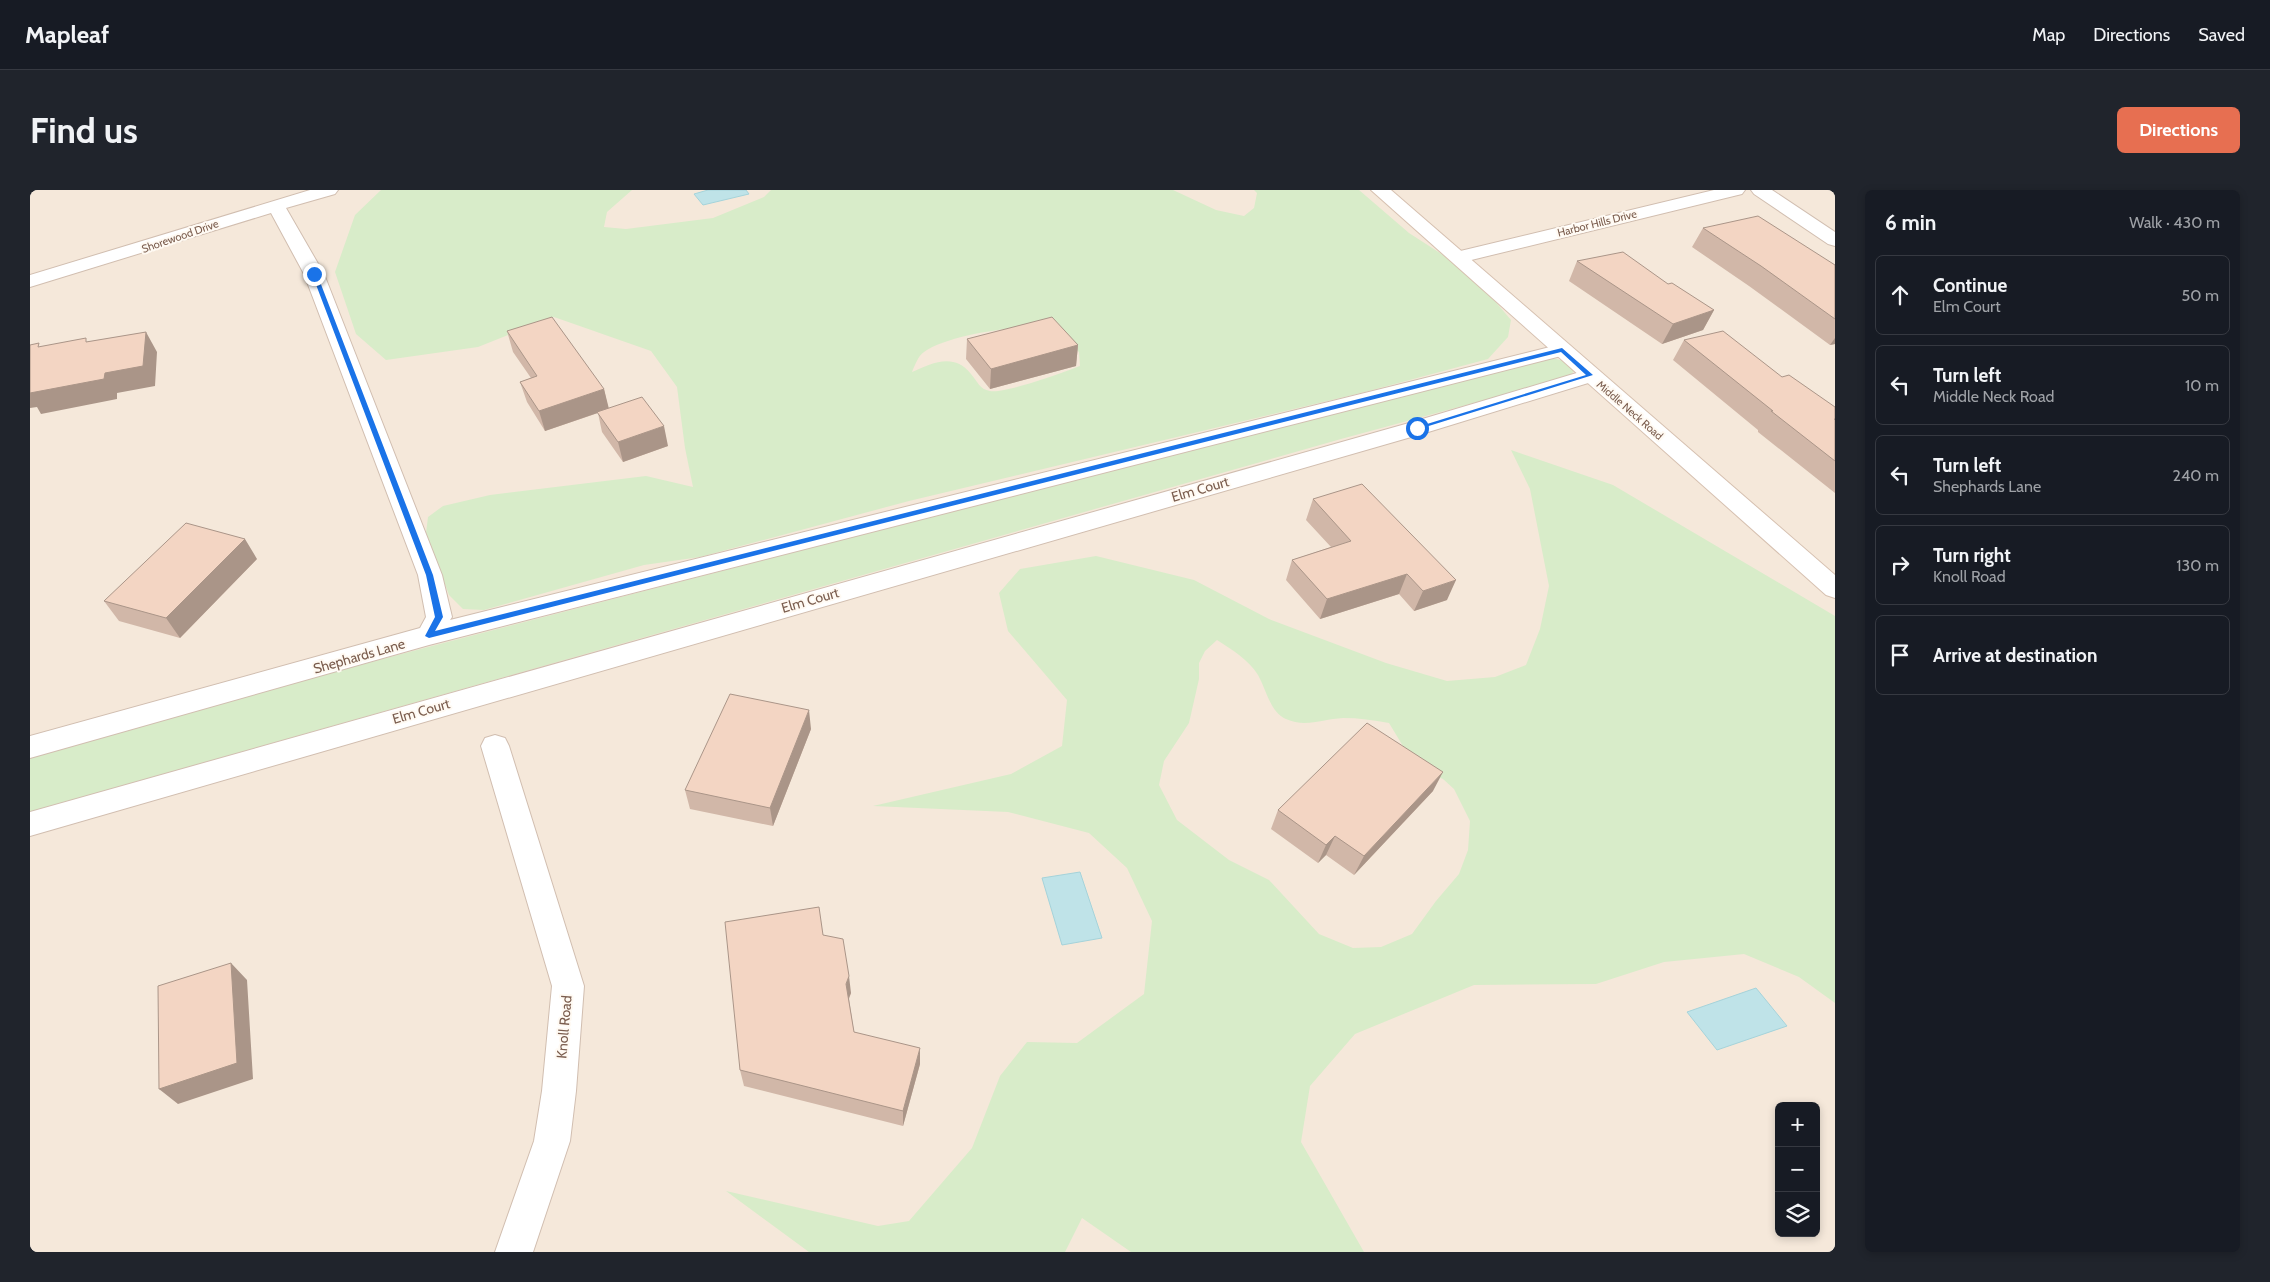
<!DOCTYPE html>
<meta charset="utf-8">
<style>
:root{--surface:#171b24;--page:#20242c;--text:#f1f3f6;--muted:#9ea1a6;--line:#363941;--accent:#e76f51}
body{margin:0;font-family:Cabin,sans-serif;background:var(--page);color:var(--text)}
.controls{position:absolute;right:15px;bottom:15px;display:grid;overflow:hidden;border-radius:8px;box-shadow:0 2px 8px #0003}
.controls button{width:45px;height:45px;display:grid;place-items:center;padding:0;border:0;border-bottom:1px solid var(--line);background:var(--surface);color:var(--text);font:25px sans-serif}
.stop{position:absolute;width:15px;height:15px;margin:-11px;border:4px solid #1a73e8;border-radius:50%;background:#fff}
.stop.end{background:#1a73e8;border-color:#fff;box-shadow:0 1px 5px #0008}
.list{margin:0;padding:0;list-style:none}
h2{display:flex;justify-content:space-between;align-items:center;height:65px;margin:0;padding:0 20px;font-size:21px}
h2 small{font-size:16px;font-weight:400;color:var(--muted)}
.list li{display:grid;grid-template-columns:32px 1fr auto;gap:15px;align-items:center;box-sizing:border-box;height:80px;margin:0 10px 10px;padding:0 10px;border:1px solid var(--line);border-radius:8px}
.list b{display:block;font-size:19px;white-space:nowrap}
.list p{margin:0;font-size:16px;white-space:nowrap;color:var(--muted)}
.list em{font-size:16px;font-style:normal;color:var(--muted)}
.icon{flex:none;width:28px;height:28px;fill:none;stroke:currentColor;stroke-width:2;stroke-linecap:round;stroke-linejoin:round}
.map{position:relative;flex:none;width:1805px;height:1062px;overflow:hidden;border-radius:8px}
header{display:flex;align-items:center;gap:30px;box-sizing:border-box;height:70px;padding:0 25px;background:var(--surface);border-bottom:1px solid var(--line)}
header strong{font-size:24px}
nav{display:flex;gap:28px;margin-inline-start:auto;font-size:18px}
.intro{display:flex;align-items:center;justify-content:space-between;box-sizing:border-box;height:120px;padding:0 30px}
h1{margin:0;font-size:35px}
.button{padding:12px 22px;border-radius:8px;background:var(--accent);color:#fff;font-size:18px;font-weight:700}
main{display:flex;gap:30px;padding:0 30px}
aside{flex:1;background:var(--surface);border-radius:8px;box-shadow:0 2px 8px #0003}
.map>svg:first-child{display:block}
</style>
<header>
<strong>Mapleaf</strong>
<nav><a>Map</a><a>Directions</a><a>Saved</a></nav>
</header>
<div class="intro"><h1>Find us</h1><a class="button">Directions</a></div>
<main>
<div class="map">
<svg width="1805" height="1062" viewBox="0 0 1805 1062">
<rect width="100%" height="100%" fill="#fdf6ec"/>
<path fill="#f5e8da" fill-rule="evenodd" d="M0 0H1805V1062H0ZM1749 916H1786V1043H1749Z"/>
<path fill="#d8ecc9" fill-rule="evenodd" d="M351 0H602L577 22 574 37 596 39 683 28 734 7 741 0H1143L1186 20 1214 26 1224 18 1227 3 1224 0H1329L1379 43 1427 74 1464 110 1481 130 1478 147 1458 169 1335 202 879 311 670 367 614 375 454 420 433 419 419 405 396 343 398 327 413 316 460 305 616 286 663 297 655 258 647 197 621 161 524 127 448 157 356 170 326 144 305 82 325 25ZM985 138 1034 148 1049 162 1050 176C1034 182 975 204 960 201 949 199 948 192 941 184 924 162 902 173 882 182 885 175 888 166 894 162 913 148 961 140 985 138Z
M1510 169H1526L1538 172 1544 181 1539 187 1311 249 0 622V562L398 457Z
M1481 260 1583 295 1805 426V813L1769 787 1714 764 1634 772 1566 794 1444 795 1325 844 1280 896 1271 952 1334 1062H1101L1052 1028 1035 1062H779L696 1001 848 1036 879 1031 942 958 970 886 997 852 1047 853 1114 804 1122 731 1097 678 1059 643 978 622 843 616 981 584 1032 556 1037 510 978 441 969 403 990 379 1066 366 1164 390 1239 429 1356 473 1417 491 1465 487 1496 475 1510 439 1519 396 1500 299ZM1187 450C1201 459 1219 470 1228 485 1236 499 1240 522 1256 529 1275 538 1293 529 1313 528 1329 528 1343 530 1359 533L1379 566 1394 581 1413 589 1424 599 1440 631 1438 660 1429 684 1406 711 1382 744 1351 757 1323 758 1289 744 1239 690 1199 670 1147 630 1129 595 1134 571 1159 533 1169 489V473L1175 461Z"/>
<path fill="#bfe3e8" stroke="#a5d3da" d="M678 0H716L719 4 673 15 664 4Z
M1050 682 1072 748 1032 755 1012 688Z
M1726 798 1757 836 1687 860 1657 822Z"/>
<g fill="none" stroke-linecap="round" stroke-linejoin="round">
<defs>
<path id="street" d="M280 0H308L305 4 256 18 294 84 412 385 422 427 420 430 1532 154 1539 156 1542 160 1539 164 399 455 0 568V546L390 438 396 427 388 385 274 84 241 23 0 97V85Z
M1684 0H1715L1712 4 1429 73 1422 71 1419 67 1422 63Z
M1721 0H1742L1805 42V56L1798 54 1724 4Z
M1560 179 1568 180 1571 185 1568 190 1395 243 0 646V622L1379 233Z
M465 545 475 548 479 556 554 796 546 901 540 951 503 1062H465L504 951 512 901 522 796 451 556 455 548Z"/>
<path id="secondary" d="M1341 0H1361L1805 385V408L1796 405Z"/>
</defs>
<use href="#street" stroke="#d1beb0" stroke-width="2"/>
<use href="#secondary" stroke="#d6c0b0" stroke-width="2"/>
<use href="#street" fill="#fff" fill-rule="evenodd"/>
<use href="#secondary" fill="#fff" fill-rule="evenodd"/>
</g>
<path fill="#d1b7a8" d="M1673 38 1805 75V154L1800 155 1719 96 1662 57Z
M1547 71 1638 94 1684 120 1673 140 1632 154 1539 91Z
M477 141 574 199 578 218 638 256 593 272 572 242 568 223 515 241 497 212 490 192 501 188 483 162Z
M937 149 1048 155 1046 176 960 199 936 169Z
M1654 150 1752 187 1805 217V303L1728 242V240L1643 170Z
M1283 309 1417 410 1384 421 1369 404 1290 429 1256 390 1262 370 1301 357 1276 330Z
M227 369 150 448 89 431 74 411Z
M781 539 743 636 660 619 655 600Z
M1403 601 1324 685 1296 665 1288 673 1241 639 1248 620Z
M793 745 821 803 819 809 824 842 890 874 873 936 714 896 710 880Z"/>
<path fill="#aa9588" d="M1684 120 1673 140 1632 154 1643 134Z
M116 142 127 162 125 196 87 203V209L11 224 7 217 0 218V198Z
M1805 148V154L1800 155Z
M1048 155 1046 176 960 199 961 179Z
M574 199 579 219 515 241 509 221Z
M634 236 638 256 593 272 588 252Z
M215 349 227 369 150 448 136 428Z
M1377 384 1369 404 1290 429 1297 409Z
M1426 390 1417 410 1384 421 1393 401Z
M779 520 781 539 743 636 740 618Z
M1413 582 1403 601 1324 685 1334 666Z
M1305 646 1296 665 1288 673 1296 655Z
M201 773 217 790 223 889 148 914 129 899Z
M819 786 821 803 818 810 816 794Z
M890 858V874L873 936V921Z"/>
<path fill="#f3d5c3" stroke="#aa9588" d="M1728 26 1805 75V129L1731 76 1673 38Z
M1593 62 1638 94 1642 93 1684 120 1643 134 1547 71Z
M522 127 574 199 509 221 490 192 507 186 477 141Z
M1022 127 1048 155 961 179 937 149Z
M1693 141 1752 187 1759 185 1805 217V229H1804L1805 230V271L1741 221H1743L1654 150Z
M116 142 113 176 75 183 74 189 0 203V155L9 153 8 157 56 148V152Z
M612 207 634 236 588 252 567 222Z
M1332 294 1426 390 1393 401 1377 384 1297 409 1262 370 1321 351 1283 309Z
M156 333 215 349 136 428 74 411Z
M700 504 779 520 740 618 655 600Z
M1337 533 1413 582 1334 666 1305 646 1296 655 1248 620Z
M789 717 793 745 813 749 819 786 816 794 824 842 890 858 873 921 710 880 695 732Z
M201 773 207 873 129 899 128 796Z"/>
<path fill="#1a73e8" d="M284 82 287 84 403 385 413 427 405 441 1532 158 1563 185 1389 239 1384 238 1556 185 1531 162 399 448 395 446 405 427 396 385 282 84Z"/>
<g text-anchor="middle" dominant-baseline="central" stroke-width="4" stroke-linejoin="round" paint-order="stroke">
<g font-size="11" fill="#7a5c4d" stroke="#fffaf3">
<text transform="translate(1567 33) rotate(-14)">Harbor Hills Drive</text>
<text transform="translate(150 46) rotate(-19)">Shorewood Drive</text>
<text transform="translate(1600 220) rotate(41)">Middle Neck Road</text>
</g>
<g font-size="14" fill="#7a5c4d" stroke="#fffaf3">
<text transform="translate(1170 299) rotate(-16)">Elm Court</text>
<text transform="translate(780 410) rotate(-16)">Elm Court</text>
<text transform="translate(329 466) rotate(-16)">Shephards Lane</text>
<text transform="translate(391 521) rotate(-16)">Elm Court</text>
<text transform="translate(534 837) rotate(-85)">Knoll Road</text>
</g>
</g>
</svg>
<div class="controls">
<button>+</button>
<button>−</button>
<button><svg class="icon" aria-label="layers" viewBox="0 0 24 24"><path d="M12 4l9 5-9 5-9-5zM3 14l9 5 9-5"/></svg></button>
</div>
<div class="stop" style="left:1387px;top:238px"></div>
<div class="stop end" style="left:284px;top:84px"></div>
</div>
<aside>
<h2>6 min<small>Walk · 430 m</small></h2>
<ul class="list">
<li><svg class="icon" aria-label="ahead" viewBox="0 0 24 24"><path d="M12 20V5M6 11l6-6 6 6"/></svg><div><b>Continue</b><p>Elm Court</p></div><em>50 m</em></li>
<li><svg class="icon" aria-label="left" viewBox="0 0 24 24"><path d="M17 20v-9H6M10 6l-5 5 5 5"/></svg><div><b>Turn left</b><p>Middle Neck Road</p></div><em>10 m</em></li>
<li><svg class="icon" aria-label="left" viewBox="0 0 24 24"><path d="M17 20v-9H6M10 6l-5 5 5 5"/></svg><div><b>Turn left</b><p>Shephards Lane</p></div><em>240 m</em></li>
<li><svg class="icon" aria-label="right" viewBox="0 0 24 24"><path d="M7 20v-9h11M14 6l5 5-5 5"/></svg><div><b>Turn right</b><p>Knoll Road</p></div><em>130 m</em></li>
<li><svg class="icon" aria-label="arrive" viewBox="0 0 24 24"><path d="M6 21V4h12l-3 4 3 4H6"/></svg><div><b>Arrive at destination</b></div></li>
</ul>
</aside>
</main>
